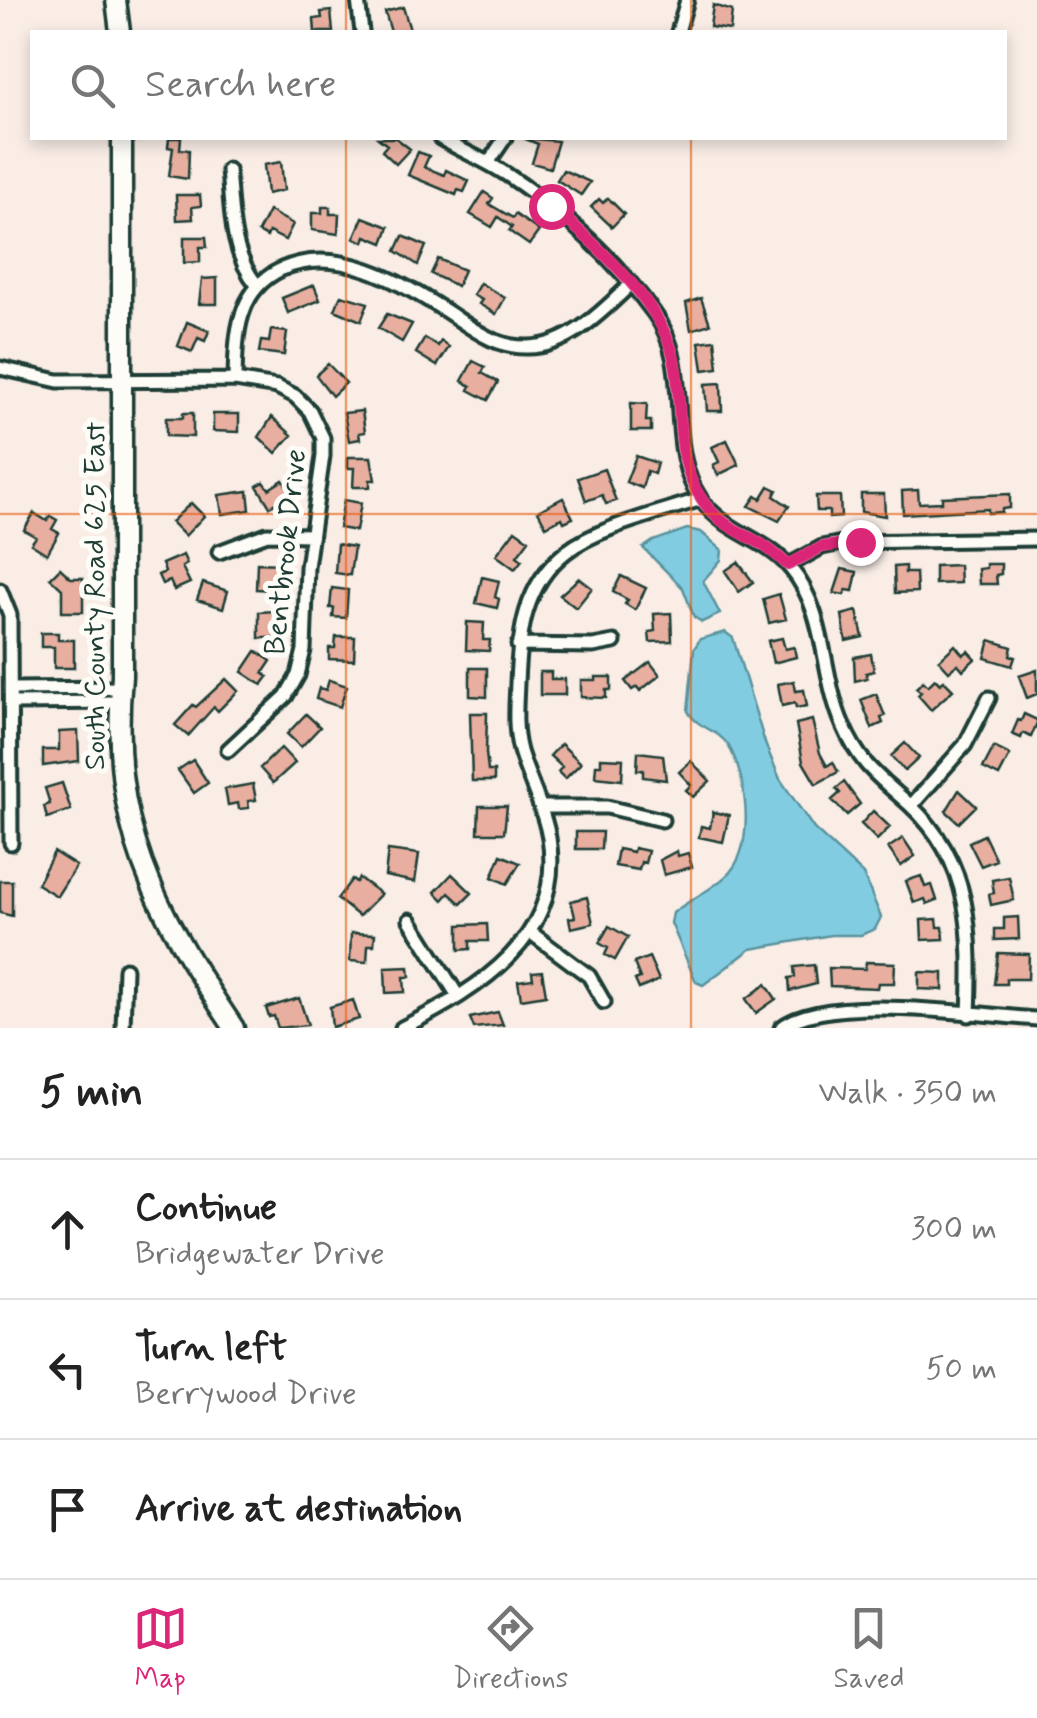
<!DOCTYPE html>
<meta charset="utf-8">
<style>
:root{--surface:#fff;--page:#f6f6f6;--text:#222;--muted:#767676;--line:#e0e0e0;--accent:#db2777}
body{margin:0;font-family:Mynerve,sans-serif;background:var(--page);color:var(--text)}
.stop{position:absolute;width:30px;height:30px;margin:-22px;border:8px solid #db2777;border-radius:50%;background:#fff}
.stop.end{background:#db2777;border-color:#fff;box-shadow:0 2px 10px #0008}
.list{margin:0;padding:0;list-style:none}
h2{display:flex;justify-content:space-between;align-items:center;height:130px;margin:0;padding:0 40px;font-size:42px}
h2 small{font-size:32px;font-weight:400;color:var(--muted)}
.list li{display:grid;grid-template-columns:65px 1fr auto;gap:30px;align-items:center;box-sizing:border-box;height:140px;padding:0 40px;border-top:2px solid var(--line)}
.list b{display:block;font-size:38px;white-space:nowrap}
.list p{margin:0;font-size:32px;white-space:nowrap;color:var(--muted)}
.list em{font-size:32px;font-style:normal;color:var(--muted)}
.icon{flex:none;width:55px;height:55px;fill:none;stroke:currentColor;stroke-width:2;stroke-linecap:round;stroke-linejoin:round}
.map{position:relative;flex:none;width:1037px;height:1028px;overflow:hidden}
.search{position:absolute;background:var(--surface);box-shadow:0 5px 15px #0003;left:30px;right:30px;top:30px;height:110px;display:flex;align-items:center;gap:25px;box-sizing:border-box;padding:0 35px;border-radius:0px;color:var(--muted);font-size:38px}
.sheet{height:550px;background:var(--surface)}
nav{display:flex;justify-content:space-around;align-items:center;box-sizing:border-box;height:140px;border-top:2px solid var(--line);background:var(--surface);font-size:28px;color:var(--muted)}
nav a{display:grid;justify-items:center;gap:5px}
nav .on{color:var(--accent)}
.map>svg:first-child{display:block}
</style>
<div class="map">
<svg width="1037" height="1028" viewBox="0 0 1037 1028">
<rect width="100%" height="100%" fill="#f9ede6"/>
<filter id="ink" filterUnits="userSpaceOnUse"><feTurbulence type="fractalNoise" baseFrequency=".01" numOctaves="2"/><feDisplacementMap in="SourceGraphic" scale="20" xChannelSelector="R" yChannelSelector="G"/><feConvolveMatrix kernelMatrix="1 2 1 2 8 2 1 2 1" color-interpolation-filters="sRGB"/></filter>
<g filter="url(#ink)">
<path fill="#82cce2" stroke="#5a939c" stroke-width="2.5" d="M687 529 701 532 722 550 721 560 703 581 720 614 702 622 694 617 683 588 643 548 653 541Z
M725 632 733 638 766 746 780 779 814 829 863 874 881 917 875 929 861 935H831L751 949 703 985 696 982 671 923 673 913C691 898 715 889 730 872 755 843 747 776 728 745 718 729 696 728 688 711L694 649 700 639Z"/>
<path fill="#e8afa0" stroke="#1f3d34" stroke-width="2.5" d="M713 5 732 11 730 30 710 27Z
M403 7 410 30 391 32 385 12Z
M331 11 333 32H315L314 19 322 18 321 12Z
M169 138H181L180 149 189 150 188 179 169 176 173 148 168 147Z
M378 138H396L410 149 396 164 382 151 387 145Z
M523 138 558 141 550 168 532 163 538 144Z
M418 152 429 156 424 167 444 175 446 170 469 181 464 192 458 190 456 195 408 175Z
M281 162 284 190 267 194 264 165Z
M563 170 590 182 581 195 557 180Z
M484 192 493 198 489 204 513 218 515 214 539 231 529 245 509 231 512 227 498 217 492 227 470 214Z
M176 195H200L201 206 192 207 193 219 177 220Z
M608 198 624 214 612 227 591 207 599 199 603 203Z
M322 207H330V214H339L338 234 312 230V213H322Z
M269 211 293 224 285 240 269 232 267 237 258 232Z
M363 217 389 227 383 243 366 236 364 242 354 238Z
M403 236 426 246 418 265 396 251Z
M184 237H206L207 247H200V262L184 263Z
M438 259 464 270 457 286 431 274Z
M217 278V304H199L202 279Z
M480 283 505 298 496 314 479 304 482 300 473 295Z
M314 285 320 300 288 313 282 298Z
M341 295 368 303 361 321 335 310Z
M701 298 710 324 691 330 686 303Z
M387 314 412 324 402 342 378 328Z
M187 322 209 331 205 341 198 338 192 352 178 346Z
M271 330 287 332 284 355 259 352 261 341 269 342Z
M425 338 438 346 441 341 449 347 437 366 416 353Z
M715 340 718 368 703 370 699 342Z
M473 361 485 367 482 373 498 382 488 400 469 390 471 386 462 381Z
M328 364 346 383 332 396 316 375Z
M721 383 722 411H707L705 384Z
M631 403 647 404 646 421H651V431H631Z
M362 411 365 432 359 433 360 439 349 441 344 413Z
M183 413H193V437L166 436V418H183Z
M213 414H239V432L213 431Z
M272 417 292 435 276 453 259 437Z
M727 440 739 465 718 475 713 465 719 462 712 447Z
M636 456 657 463 654 474 647 471 642 488 626 482Z
M348 457H371L375 480H370V487H353L354 468H348Z
M604 469 616 501 606 504 602 495 586 501 578 478Z
M283 480 291 493 270 507 257 486 264 482 269 489Z
M769 486 777 490 774 496 789 506 779 521 749 506 756 496 761 499Z
M918 490 919 503 942 502V497L1010 494V508L1002 509V512L988 513V509L903 514 902 491Z
M248 491 250 510 222 514 219 495Z
M861 494H884L885 516 861 512Z
M816 496H840L841 517 829 518V511H817Z
M563 498 573 518 564 522 562 518 546 526 538 511Z
M344 500 361 503 356 531 339 528Z
M191 503 204 516 185 536 171 522Z
M34 513 47 521 50 516 57 520 52 529 59 533 47 554 31 544 36 537 24 530Z
M515 530 529 540 517 556 522 560 515 569 496 555Z
M337 544 354 547 350 575 335 573Z
M183 555 187 564 182 567 190 583 174 590 170 581 162 584 158 575 165 572 162 564Z
M738 562 753 582 739 592 725 571Z
M257 563 280 564V575H273L272 590 256 589Z
M986 564H1001V574L996 575 997 584H979L978 569 986 568Z
M959 565 960 583 935 584V566Z
M905 566V573H916L917 592 895 593 894 567Z
M60 568 71 578H83V612H62V589L50 578Z
M842 569 857 572 853 591 846 590 844 595 834 593Z
M621 576 646 588 635 610 625 604 628 600 613 592Z
M482 577 499 581 495 597 499 599 497 608 476 603Z
M579 578 592 588 576 608 560 595Z
M203 583 228 591 223 608 197 600Z
M332 588 348 590 346 618 333 617 334 608H330Z
M779 594 786 619 769 623 763 599Z
M276 611 277 638H259V612Z
M857 611 863 637 846 641 842 615Z
M671 613 672 641 650 642 649 632 655 631 654 614Z
M467 622 484 623 483 640H490L489 651 466 650Z
M41 633H58V640H74V668H54V647H41Z
M336 637H355L354 660 329 659V648H335Z
M782 638 785 649 794 647 796 657 773 663 768 641Z
M990 640 1012 647 1010 655 1015 657 1012 666 985 658Z
M955 645 963 655 968 651 975 659 963 670 958 664 949 671 939 660Z
M256 651 271 661 263 673 268 677 262 685 242 672Z
M871 654 874 671 866 673 867 678 855 681 854 657Z
M650 662 660 675 640 691 637 687 632 690 625 681Z
M470 668H487V697L470 696Z
M1037 670V694L1027 698 1019 676Z
M540 672H551V679H565V695H540Z
M596 677H611V690H606V698L581 697V680H596Z
M226 679 238 691 218 711 214 707 188 736 175 725 193 705 196 707Z
M935 679 940 684 944 681 953 690 931 710 918 695 921 692 916 688 923 681 928 686Z
M329 680 347 686 340 707 316 699 319 688 326 690Z
M794 681 796 691 804 690 807 706 796 708 795 703 782 706 778 684Z
M876 694 885 716 881 718 883 723 872 728 861 700Z
M470 713H487L486 753 488 771H494V781H472Z
M306 714 320 727 301 747 287 734Z
M1024 714 1037 720V723L1031 737 1023 733 1021 738 1012 734 1018 720 1021 721Z
M812 720 820 753 827 766 833 762 838 772 816 784 803 762 796 724Z
M78 731 79 761 43 766V750H59V732Z
M905 743 919 758 905 771 891 756Z
M561 744 581 763 565 779 558 772 562 767 550 756Z
M994 747 1010 755 999 776 983 768Z
M281 748 295 763 273 783 260 768Z
M638 752 663 755 666 780 643 777V770H637Z
M601 758 623 759 622 780 595 777 596 765H601Z
M193 760 208 783 194 793 178 770Z
M691 761 710 781 693 797 686 790 691 785 679 772Z
M844 782 860 804 847 815 832 800 840 793 836 789Z
M62 783 71 810 47 818 44 806 50 804 45 788Z
M253 784 256 800 248 801 249 808 239 809 238 803 228 805 225 789Z
M959 790 976 806 959 823 946 811Z
M479 806H507L504 833H478Z
M873 811 890 827 877 840 861 824Z
M713 812 729 815 723 842 699 837 701 826 710 828Z
M576 832H602L601 849H576Z
M984 835 996 860 981 866 969 842Z
M903 838 915 856 901 866 888 848Z
M634 848 648 851 645 863 641 862 639 870 615 866 618 849 633 852Z
M388 850 419 854 415 882 385 876Z
M677 851 678 856 688 853 692 867 664 875 660 860Z
M54 852 76 866 57 896 37 884Z
M501 855 520 863 507 884 492 877Z
M452 874 472 893 461 904 449 893 443 900 435 892Z
M921 876 925 887 932 885 937 900 927 904 925 899 914 903 906 881Z
M1009 877 1014 900 991 905 989 894 994 893 992 880Z
M359 878 381 894 359 916 337 899 352 879 356 882Z
M0 881H12V916L0 913Z
M587 897 593 923 571 928 569 918 575 917 571 901Z
M1018 917 1019 939 995 940V929H1004V918Z
M937 919 938 927H943L944 939 922 940 921 920Z
M487 924 488 941H470V949L459 950V925Z
M609 926 628 937 615 960 605 955 608 948 599 943Z
M351 933 375 934 374 945H368L367 962 350 961Z
M998 953 1029 954 1028 979H1006V984H994Z
M649 957 659 980 639 989 635 980 640 978 634 963Z
M866 962 895 963 894 983H878L877 988 830 986 829 968 865 969Z
M814 965 816 984 790 991 789 978 795 977 794 967Z
M409 967 410 977H404L405 992 386 993 385 968Z
M542 971 546 995 521 999 518 981 533 979 532 972Z
M919 972 943 973V990L919 989Z
M766 984 776 999 756 1013 746 999Z
M299 998 308 1025 278 1028 274 1016 269 1017 266 1008Z
M353 1000 359 1019 332 1027 330 1007Z
M498 1012 503 1025 474 1028 470 1018Z"/>
<g fill="none" stroke-linecap="round" stroke-linejoin="round">
<defs>
<path id="street" d="M358 0 362 32
M678 32 687 0
M440 138C462 151 485 160 506 174 562 211 615 259 654 313 692 364 667 433 694 488 717 533 763 534 791 569 827 612 821 675 843 725 860 765 879 777 910 805 973 863 972 936 969 1015
M488 163 505 138
M228 170C232 211 230 252 257 285
M0 368 58 381 235 380 277 387 295 396 310 411 323 438V456L307 567 304 650 298 675 286 696 228 750
M235 380C236 336 236 290 282 269 337 244 400 282 446 311 472 328 495 348 528 347 568 347 603 311 630 285
M219 552 267 534 311 535
M789 565 822 547 847 542 1037 539
M0 590 10 615 11 843
M518 645 593 646 614 642
M11 689 121 688
M11 703 120 702
M911 806 965 745 989 698
M541 807H607L662 820
M410 920 458 996
M530 932 589 976 604 1002
M123 1028 125 969
M402 1028C479 989 565 937 549 838 544 808 529 781 520 751 514 729 516 706 517 683 519 633 524 585 566 552 600 526 660 513 701 499
M781 1028C826 992 977 1015 1037 1019"/>
<path id="secondary" d="M116 0 120 32
M122 138V676C108 826 154 908 234 1028"/>
</defs>
<use href="#street" stroke="#1f3d34" stroke-width="19"/>
<use href="#secondary" stroke="#1f3d34" stroke-width="25"/>
<use href="#street" stroke="#fdfcf7" stroke-width="11"/>
<use href="#secondary" stroke="#fdfcf7" stroke-width="18"/>
</g>
</g>
<g fill="none" stroke-linecap="round" stroke-linejoin="round" filter="url(#ink)">
<path stroke="#db2777" stroke-width="12" d="M551 206C597 245 667 306 676 368 682 413 675 462 703 501 718 523 736 530 758 542 769 548 779 557 788 565L822 547 860 542"/>
</g>
<path fill="none" stroke="#e8590c" stroke-width="2.5" stroke-opacity="0.55" d="M346 0V32M691 0V32M346 138V1028M691 138V1028M0 514H1037"/>
<g text-anchor="middle" dominant-baseline="central" stroke-width="10" stroke-linejoin="round" paint-order="stroke">
<g font-size="30" fill="#1f3d34" stroke="#fdfcf7">
<text transform="translate(286 552) rotate(-84)">Bentbrook Drive</text>
<text transform="translate(95 596) rotate(-90)">South County Road 625 East</text>
</g>
</g>
</svg>
<div class="stop" style="left:551px;top:206px"></div>
<div class="stop end" style="left:860px;top:542px"></div>
<div class="search"><svg class="icon" aria-label="search" viewBox="0 0 24 24"><circle cx="10" cy="10" r="6"/><path d="M15 15l6 6"/></svg>Search here</div>
</div>
<section class="sheet">
<h2>5 min<small>Walk · 350 m</small></h2>
<ul class="list">
<li><svg class="icon" aria-label="ahead" viewBox="0 0 24 24"><path d="M12 20V5M6 11l6-6 6 6"/></svg><div><b>Continue</b><p>Bridgewater Drive</p></div><em>300 m</em></li>
<li><svg class="icon" aria-label="left" viewBox="0 0 24 24"><path d="M17 20v-9H6M10 6l-5 5 5 5"/></svg><div><b>Turn left</b><p>Berrywood Drive</p></div><em>50 m</em></li>
<li><svg class="icon" aria-label="arrive" viewBox="0 0 24 24"><path d="M6 21V4h12l-3 4 3 4H6"/></svg><div><b>Arrive at destination</b></div></li>
</ul>
</section>
<nav>
<a class="on"><svg class="icon" aria-label="map" viewBox="0 0 24 24"><path d="M3 6l6-2 6 2 6-2v14l-6 2-6-2-6 2zM9 4v14M15 6v14"/></svg>Map</a>
<a><svg class="icon" aria-label="directions" viewBox="0 0 24 24"><path d="M12 3l9 9-9 9-9-9zM9 14v-3h6M13 9l2 2-2 2"/></svg>Directions</a>
<a><svg class="icon" aria-label="saved" viewBox="0 0 24 24"><path d="M7 4h10v16l-5-4-5 4z"/></svg>Saved</a>
</nav>
